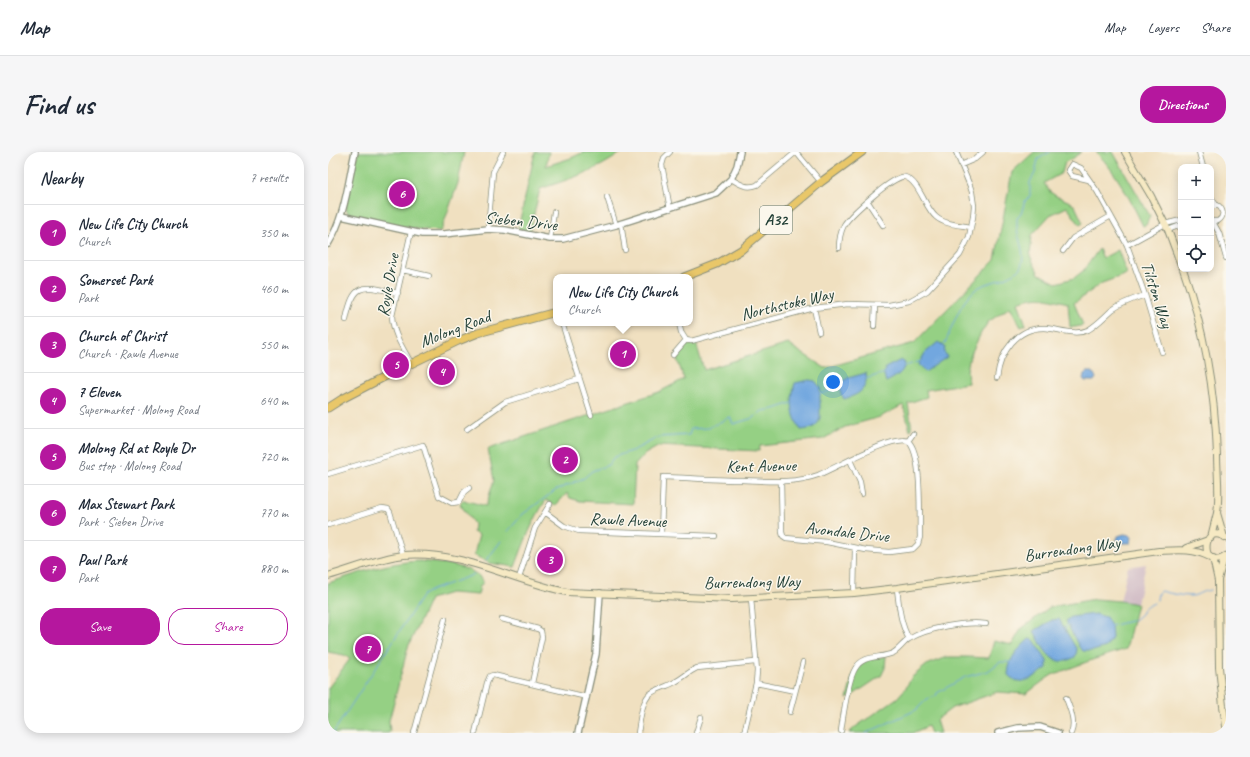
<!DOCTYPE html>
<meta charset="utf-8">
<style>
:root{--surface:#fff;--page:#f6f6f7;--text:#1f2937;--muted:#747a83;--line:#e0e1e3;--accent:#b5179e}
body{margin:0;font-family:Caveat,sans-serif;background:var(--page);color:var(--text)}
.controls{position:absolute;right:12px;top:12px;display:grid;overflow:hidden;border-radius:8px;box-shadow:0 2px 10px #0003}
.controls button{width:36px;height:36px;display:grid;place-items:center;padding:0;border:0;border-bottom:1px solid var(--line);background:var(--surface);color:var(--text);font:20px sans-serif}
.you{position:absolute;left:505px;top:230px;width:14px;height:14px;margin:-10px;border:3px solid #fff;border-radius:50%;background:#1a73e8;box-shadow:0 0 0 6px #1a73e833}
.badge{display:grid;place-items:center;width:26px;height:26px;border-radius:50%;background:var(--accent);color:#fff;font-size:13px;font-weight:700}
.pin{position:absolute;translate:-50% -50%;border:2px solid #fff;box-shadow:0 1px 4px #0006}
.popup{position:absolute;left:225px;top:122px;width:140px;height:52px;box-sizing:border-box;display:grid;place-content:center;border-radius:8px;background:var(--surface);filter:drop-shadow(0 1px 3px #0005);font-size:13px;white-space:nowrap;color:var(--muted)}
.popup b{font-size:15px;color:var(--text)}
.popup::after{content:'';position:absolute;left:50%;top:100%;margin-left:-8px;border:8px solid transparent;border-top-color:var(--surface)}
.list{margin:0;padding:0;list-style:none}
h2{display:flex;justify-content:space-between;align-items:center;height:52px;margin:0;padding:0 16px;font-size:17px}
h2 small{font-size:13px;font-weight:400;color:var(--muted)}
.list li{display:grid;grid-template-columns:26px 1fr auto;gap:12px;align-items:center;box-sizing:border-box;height:56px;padding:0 16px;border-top:1px solid var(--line)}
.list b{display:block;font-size:15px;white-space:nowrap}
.list p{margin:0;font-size:13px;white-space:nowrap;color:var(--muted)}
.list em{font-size:13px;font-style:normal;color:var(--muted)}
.actions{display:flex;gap:8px;padding:12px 16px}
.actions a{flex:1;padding:9px 0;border:1px solid var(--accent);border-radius:16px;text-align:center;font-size:14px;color:var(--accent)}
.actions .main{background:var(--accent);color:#fff}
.icon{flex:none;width:22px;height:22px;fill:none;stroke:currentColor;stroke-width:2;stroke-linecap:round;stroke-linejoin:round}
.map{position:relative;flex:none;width:898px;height:581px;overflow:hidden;border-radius:16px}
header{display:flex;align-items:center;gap:24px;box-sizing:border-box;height:56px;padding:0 20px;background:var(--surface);border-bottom:1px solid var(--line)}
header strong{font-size:19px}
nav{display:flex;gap:22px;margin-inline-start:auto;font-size:14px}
.intro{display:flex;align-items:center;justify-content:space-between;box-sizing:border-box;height:96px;padding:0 24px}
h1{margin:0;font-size:28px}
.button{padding:10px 18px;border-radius:16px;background:var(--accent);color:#fff;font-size:14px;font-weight:700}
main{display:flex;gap:24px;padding:0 24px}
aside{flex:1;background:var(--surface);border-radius:16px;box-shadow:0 2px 10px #0003}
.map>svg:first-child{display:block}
</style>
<header>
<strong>Map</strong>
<nav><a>Map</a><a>Layers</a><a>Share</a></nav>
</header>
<div class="intro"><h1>Find us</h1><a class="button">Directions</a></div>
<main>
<aside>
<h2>Nearby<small>7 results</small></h2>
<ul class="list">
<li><span class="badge">1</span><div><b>New Life City Church</b><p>Church</p></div><em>350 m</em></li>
<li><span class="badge">2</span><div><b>Somerset Park</b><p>Park</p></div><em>460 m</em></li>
<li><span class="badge">3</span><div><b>Church of Christ</b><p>Church · Rawle Avenue</p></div><em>550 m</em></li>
<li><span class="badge">4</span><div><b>7 Eleven</b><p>Supermarket · Molong Road</p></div><em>640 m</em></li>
<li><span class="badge">5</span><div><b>Molong Rd at Royle Dr</b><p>Bus stop · Molong Road</p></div><em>720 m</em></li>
<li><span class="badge">6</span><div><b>Max Stewart Park</b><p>Park · Sieben Drive</p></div><em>770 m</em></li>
<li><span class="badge">7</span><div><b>Paul Park</b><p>Park</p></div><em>880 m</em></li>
</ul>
<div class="actions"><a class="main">Save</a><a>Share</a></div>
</aside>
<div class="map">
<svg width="898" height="581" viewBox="0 0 898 581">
<rect width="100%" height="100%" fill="#fbf7ec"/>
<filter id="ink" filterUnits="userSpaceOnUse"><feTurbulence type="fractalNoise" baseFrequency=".025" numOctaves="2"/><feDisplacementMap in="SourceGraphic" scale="8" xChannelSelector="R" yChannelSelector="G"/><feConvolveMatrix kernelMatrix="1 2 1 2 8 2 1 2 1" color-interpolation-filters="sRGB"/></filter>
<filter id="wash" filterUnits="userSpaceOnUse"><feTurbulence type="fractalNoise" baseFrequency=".012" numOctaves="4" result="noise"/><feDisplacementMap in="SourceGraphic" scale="16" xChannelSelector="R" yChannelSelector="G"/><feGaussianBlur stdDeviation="0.9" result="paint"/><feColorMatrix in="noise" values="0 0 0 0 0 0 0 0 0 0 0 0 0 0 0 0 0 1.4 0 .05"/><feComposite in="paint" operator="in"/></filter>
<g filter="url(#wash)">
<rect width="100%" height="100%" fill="#f0e0c0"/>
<path fill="#d2bdc6" d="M818 412 809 452 792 449 800 415Z"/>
<path fill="#95d084" stroke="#5a865c" d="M30 0H136L130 31 113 79C85 78 46 71 20 61L18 56V52Z
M207 0H221L218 14 243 6 256 0H294C270 19 241 27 212 37L202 79 190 77Z
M706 0H753L744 7 737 10 734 21 716 31 721 39 728 44 740 49 747 54 755 71 752 73 739 55 722 63 704 83 702 104 711 122 728 131 746 126 755 119 771 97 775 106 790 98 799 122 774 131 746 151 755 173 748 175H742L740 151C719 146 711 142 690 150L698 173 693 175 682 155 660 170 653 181 642 204 639 218 640 231 598 238 599 245 580 251 584 277 582 278 575 253 552 265 517 275 495 287 432 294 431 299 331 294 317 302 307 313 305 352 252 349 242 346 239 341 227 354 218 348C204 369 196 391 187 415L161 411 146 403 151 383 145 380 146 372 132 352 135 348 158 354 166 328 160 297 331 240 356 227 349 207 359 193 368 191 376 218 460 192 497 216 586 191 667 108 684 20Z
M768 0H785L822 64 818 73 815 74C802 47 789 21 768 0Z
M92 409 125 413 142 418 151 424 155 431 152 434 150 443 122 441 102 447 80 495 61 569 62 580 59 581H0V536L22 507 16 503 0 500V431C31 421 60 410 92 409Z
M767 447 792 449 809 452 798 497 764 508 724 523 718 527 698 542 669 540 624 556 608 568 612 581H603L600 574 584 581H521L526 576 569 546 577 537 584 525 600 512 619 505H640L661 506 666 489 684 493 693 477 722 455Z
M558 504 557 516 553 524 519 547 524 526 534 509Z"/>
<path fill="#72a7df" stroke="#48728a" d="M610 190 617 195 616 200 619 205 597 220 590 213 597 201Z
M573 208 577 211C576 221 566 226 558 230L556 223 557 216Z
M759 220H765L768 226 766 229H757L755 227 756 222Z
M538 221C540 238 530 243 516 247L513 242V231L520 226Z
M481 228 487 229 492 235V266C489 276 482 277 473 278 463 262 462 249 467 231Z
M796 382 802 383 804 385 803 391H790L788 387 790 384Z
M767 462 778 465 783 474 784 486 778 495 765 499H755L751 495 738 469 743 465Z
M731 467 749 498 747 505C743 507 739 509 735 509 720 511 712 489 706 479L724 468Z
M701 487 706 488 719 509V516C707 524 694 537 680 523 681 505 689 499 701 487Z"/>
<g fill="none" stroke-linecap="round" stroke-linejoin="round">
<path stroke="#72a7df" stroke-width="1" d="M616 193C625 175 630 152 647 138 657 129 686 128 693 114 698 103 691 89 689 78 689 74 689 70 689 66L693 62 697 49 702 44V30L707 21 710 7 722 0
M577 214 593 209
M537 227 557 221
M492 242 513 235
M180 379 195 362 228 338 256 326 264 319 280 313 286 305 306 298 331 285 361 283 363 277 380 276 402 265 405 272 425 266 434 259 446 257 464 251
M158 409 173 389
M829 448 830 441 833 439C840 441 862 446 868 443 875 440 873 440 882 438
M782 474 806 468 813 462 816 456 826 451
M737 477 740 471
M5 581 95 443 104 438 142 424 146 422
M538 581 588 558 599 547 608 544 609 541 637 525 660 519 672 510H683"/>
</g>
</g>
<g filter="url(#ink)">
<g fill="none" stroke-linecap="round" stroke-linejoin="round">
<defs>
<path id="minor" d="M342 0 336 6 334 13 342 57
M468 0 493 30
M871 0 875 15
M633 13 647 7 655 0
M403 27C412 32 418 37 429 33L468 0
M761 28 744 24 740 18 744 12 753 16 769 39 799 93 817 143 834 200
M279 45 288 73
M883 45 888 53
M540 50 555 73
M883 54H891C896 59 896 65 890 69H883
M885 70 891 81 898 106
M293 71 297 98
M160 77 165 20 175 0
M840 78 853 73
M83 80 64 164C65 182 75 196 83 211
M222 87 226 60
M799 93 837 72 853 68
M511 96C511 88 512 81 516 73 522 63 567 22 577 25 591 29 597 56 608 65 617 73 633 73 643 75
M735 99 745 86 783 64
M75 118 101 124
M486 156 491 180
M18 168C26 128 35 134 70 141
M234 171 263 263
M351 171 353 180 358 188 363 189 486 156 520 152 561 153 581 149 599 139 632 103 641 85 645 65 646 54 644 40 642 34 628 0
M546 174 547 154
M345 203 358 188
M669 226C672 200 689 175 717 176 731 177 747 184 760 178 769 173 776 165 784 158 793 151 805 147 817 143
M139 277 177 250 251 227
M522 308 532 330 534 342
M0 322 95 293 111 344 124 351 131 350 136 340 141 336
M453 330 454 380 455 384 458 386 499 390 538 398 561 400 585 397 590 392 592 385C591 364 595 302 580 289L585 282
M217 360 236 374 251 379 388 384
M0 373 54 356 60 357 62 360 75 403
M333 382 335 325C362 326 388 328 414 328 440 329 465 332 490 323 508 316 564 283 580 289
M191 426 207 376 222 352
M569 436C571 454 572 471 581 487
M526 441 527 397
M174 467 210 477 213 479 214 485 204 531
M428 531 467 539
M738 546C742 557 748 570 743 581
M462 560 475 510
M513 579C515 565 520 528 527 517 535 502 552 507 565 501 571 498 575 491 581 487 599 476 638 469 658 472
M86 581 117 467
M147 581 159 531 162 524 165 523 259 545
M310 581C312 570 313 550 322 542 328 537 338 535 345 531 354 527 360 520 369 516L427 510
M368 581 373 565
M416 581 428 531 429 519 423 446"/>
<path id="tertiary" d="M13 64 94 82H116L160 77 177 78 222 87H235L288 73 388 41 403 27 409 14 412 0
M0 92C17 65 20 31 27 0
M250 581 268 502 272 441
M670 581 690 576 712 575 730 581"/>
<path id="secondary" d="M797 0 823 44 840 78 853 113
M855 117C876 176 887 240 889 303 889 321 892 342 889 361 887 369 885 377 883 385
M889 361 896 385
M898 386C872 368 872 422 898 404
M858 396 880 388
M885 406 890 429 891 515 895 554 898 574
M0 424C25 417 50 406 76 403 133 398 184 429 239 440L404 447 526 441 569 436 831 399C849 398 865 396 882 405
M890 428 894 413 898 404"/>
<path id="trunk" d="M356 125 389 112 413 98 493 30 534 0
M0 256 14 247 62 222 130 189 150 181 228 160"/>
</defs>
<use href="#minor" stroke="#888e7a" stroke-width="6"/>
<use href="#tertiary" stroke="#888e7a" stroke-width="8"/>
<use href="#secondary" stroke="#888e7a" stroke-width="8"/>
<use href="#trunk" stroke="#888e7a" stroke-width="9"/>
<use href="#minor" stroke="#fff" stroke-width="4.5"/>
<use href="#tertiary" stroke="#fff" stroke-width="5.5"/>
<use href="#secondary" stroke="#f6e9c3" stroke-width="6"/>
<use href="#trunk" stroke="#e9c769" stroke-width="7"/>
</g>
</g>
<g text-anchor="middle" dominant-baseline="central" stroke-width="3" stroke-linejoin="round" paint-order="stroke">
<rect fill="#fbf7ec" stroke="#61756b" stroke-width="1" x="432" y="54" width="32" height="28" rx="3"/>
<g font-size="16" font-weight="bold" fill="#1f3d34">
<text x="448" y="68">A32</text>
</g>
<g font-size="17" fill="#1f3d34" stroke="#fbf7ec">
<text transform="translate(193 69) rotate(6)">Sieben Drive</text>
<text transform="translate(60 133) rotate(-80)">Royle Drive</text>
<text transform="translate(829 143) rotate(72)">Tilston Way</text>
<text transform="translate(459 152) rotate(-13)">Northstoke Way</text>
<text transform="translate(127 177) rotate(-21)">Molong Road</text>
<text transform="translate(433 314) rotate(-1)">Kent Avenue</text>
<text transform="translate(300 368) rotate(2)">Rawle Avenue</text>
<text transform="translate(519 380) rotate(6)">Avondale Drive</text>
<text transform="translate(744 397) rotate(-8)">Burrendong Way</text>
<text transform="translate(424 430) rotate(-1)">Burrendong Way</text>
</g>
</g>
</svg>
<div class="controls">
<button>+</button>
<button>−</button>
<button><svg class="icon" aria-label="locate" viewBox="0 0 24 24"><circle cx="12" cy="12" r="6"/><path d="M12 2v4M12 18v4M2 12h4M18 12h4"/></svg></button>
</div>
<div class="you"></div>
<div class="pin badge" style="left:295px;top:202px">1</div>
<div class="popup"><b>New Life City Church</b>Church</div>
<div class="pin badge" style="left:237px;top:308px">2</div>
<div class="pin badge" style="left:222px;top:408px">3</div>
<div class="pin badge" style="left:114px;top:220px">4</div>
<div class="pin badge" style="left:68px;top:213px">5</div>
<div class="pin badge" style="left:74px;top:42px">6</div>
<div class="pin badge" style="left:40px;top:497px">7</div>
</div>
</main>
